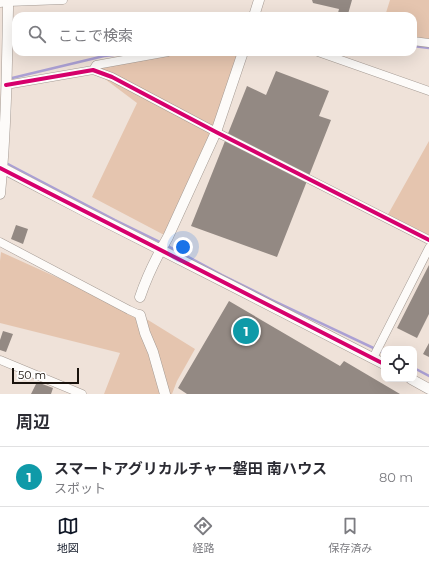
<!DOCTYPE html>
<html lang="ja">
<meta charset="utf-8">
<style>
:root{--surface:#fff;--page:#f7f7f7;--text:#2b2b33;--muted:#7c7c81;--line:#e1e1e2;--accent:#111827}
body{margin:0;font-family:Montserrat,"Noto Sans JP",sans-serif;background:var(--page);color:var(--text)}
.controls{position:absolute;right:12px;bottom:12px;display:grid;overflow:hidden;border-radius:8px;box-shadow:0 4px 16px #0002}
.controls button{width:36px;height:36px;display:grid;place-items:center;padding:0;border:0;border-bottom:1px solid var(--line);background:var(--surface);color:var(--text);font:20px sans-serif}
.scale{position:absolute;left:12px;bottom:10px;width:67px;box-sizing:border-box;padding-left:4px;border:2px solid #19120c;border-top:0;font-size:11px;line-height:14px;white-space:nowrap;color:#19120c;-webkit-text-stroke:3px #fff;paint-order:stroke}
.you{position:absolute;left:183px;top:247px;width:14px;height:14px;margin:-10px;border:3px solid #fff;border-radius:50%;background:#1a73e8;box-shadow:0 0 0 6px #1a73e833}
.badge{display:grid;place-items:center;width:26px;height:26px;border-radius:50%;background:var(--accent);color:#fff;font-size:13px;font-weight:700}
.pin{position:absolute;translate:-50% -50%;border:2px solid #fff;box-shadow:0 1px 4px #0006}
.list{margin:0;padding:0;list-style:none}
h2{display:flex;justify-content:space-between;align-items:center;height:52px;margin:0;padding:0 16px;font-size:17px}
h2 small{font-size:13px;font-weight:400;color:var(--muted)}
.list li{display:grid;grid-template-columns:26px 1fr auto;gap:12px;align-items:center;box-sizing:border-box;height:60px;padding:0 16px;border-top:1px solid var(--line)}
.list b{display:block;font-size:15px;white-space:nowrap}
.list p{margin:0;font-size:13px;white-space:nowrap;color:var(--muted)}
.list em{font-size:13px;font-style:normal;color:var(--muted)}
.icon{flex:none;width:22px;height:22px;fill:none;stroke:currentColor;stroke-width:2;stroke-linecap:round;stroke-linejoin:round}
.map{position:relative;flex:none;width:429px;height:394px;overflow:hidden}
.search{position:absolute;background:var(--surface);box-shadow:0 4px 16px #0002;left:12px;right:12px;top:12px;height:44px;display:flex;align-items:center;gap:10px;box-sizing:border-box;padding:0 14px;border-radius:12px;color:var(--muted);font-size:15px}
.sheet{height:112px;background:var(--surface)}
nav{display:flex;justify-content:space-around;align-items:center;box-sizing:border-box;height:56px;border-top:1px solid var(--line);background:var(--surface);font-size:11px;color:var(--muted)}
nav a{display:grid;justify-items:center;gap:2px}
nav .on{color:var(--accent)}
.map>svg:first-child{display:block}
</style>
<div class="map">
<svg width="429" height="394" viewBox="0 0 429 394">
<rect width="100%" height="100%" fill="#efe2d9"/>
<path fill="#e5c5af" d="M390 0H429V43L413 41V16H385Z
M178 52H242L216 132 168 237 92 197 137 103 93 70Z
M429 141V240L386 218Z
M1 252 140 315 195 349 177 381 172 394H104L120 353 0 323V261Z"/>
<g fill="none" stroke-linecap="round" stroke-linejoin="round">
<path stroke="#aba0d4" stroke-width="2.5" d="M413 46 429 48
M8 79 104 56 131 53V54L146 52
M6 163 115 220 162 243
M166 245 222 275 272 300 384 353
M414 368 429 376"/>
</g>
<path fill="#938983" d="M312 0H352L348 14 338 13 339 9 313 3Z
M276 71 329 91 319 116 331 120 277 257 191 226 247 86 266 95Z
M16 225 28 229 23 244 11 239Z
M429 265V314L417 338 397 328Z
M229 301 340 366 344 361 400 394H187L178 388Z
M3 331 13 334 6 352 0 350V340Z
M429 343V357L423 354Z
M37 382 53 388 51 394H31Z"/>
<g fill="none" stroke-linecap="round" stroke-linejoin="round">
<defs>
<path id="minor" d="M0 3 8 2 63 0
M413 41 429 43
M318 52 429 91
M93 70 96 65 168 52
M6 85 93 70 112 77 216 132 429 240
M0 242 129 310 140 315
M373 358 429 248
M0 360 82 394"/>
<path id="tertiary" d="M254 16 259 0
M2 168 86 212 232 286 384 364
M0 194C6 133 7 71 8 9V0
M140 297C147 276 157 256 168 237L216 132 243 52
M140 315 145 333 153 352 165 394
M411 379 429 389"/>
</defs>
<use href="#minor" stroke="#a59b94" stroke-width="9"/>
<use href="#tertiary" stroke="#a59b94" stroke-width="11"/>
<use href="#minor" stroke="#fdfbf9" stroke-width="8"/>
<use href="#tertiary" stroke="#fdfbf9" stroke-width="10"/>
<defs>
<path id="cycleway" d="M6 85 93 70 112 77 216 132 429 240
M0 168 384 364"/>
</defs>
<use href="#cycleway" stroke="#fff" stroke-width="6"/>
<use href="#cycleway" stroke="#d6006c" stroke-width="4"/>
</g>
</svg>
<div class="controls">
<button><svg class="icon" aria-label="locate" viewBox="0 0 24 24"><circle cx="12" cy="12" r="6"/><path d="M12 2v4M12 18v4M2 12h4M18 12h4"/></svg></button>
</div>
<div class="scale">50 m</div>
<div class="you"></div>
<div class="pin badge" style="left:246px;top:331px;background:#0f9aa8">1</div>
<div class="search"><svg class="icon" aria-label="search" viewBox="0 0 24 24"><circle cx="10" cy="10" r="6"/><path d="M15 15l6 6"/></svg>ここで検索</div>
</div>
<section class="sheet">
<h2>周辺<small></small></h2>
<ul class="list">
<li><span class="badge" style="background:#0f9aa8">1</span><div><b>スマートアグリカルチャー磐田 南ハウス</b><p>スポット</p></div><em>80 m</em></li>
</ul>
</section>
<nav>
<a class="on"><svg class="icon" aria-label="map" viewBox="0 0 24 24"><path d="M3 6l6-2 6 2 6-2v14l-6 2-6-2-6 2zM9 4v14M15 6v14"/></svg>地図</a>
<a><svg class="icon" aria-label="directions" viewBox="0 0 24 24"><path d="M12 3l9 9-9 9-9-9zM9 14v-3h6M13 9l2 2-2 2"/></svg>経路</a>
<a><svg class="icon" aria-label="saved" viewBox="0 0 24 24"><path d="M7 4h10v16l-5-4-5 4z"/></svg>保存済み</a>
</nav>
